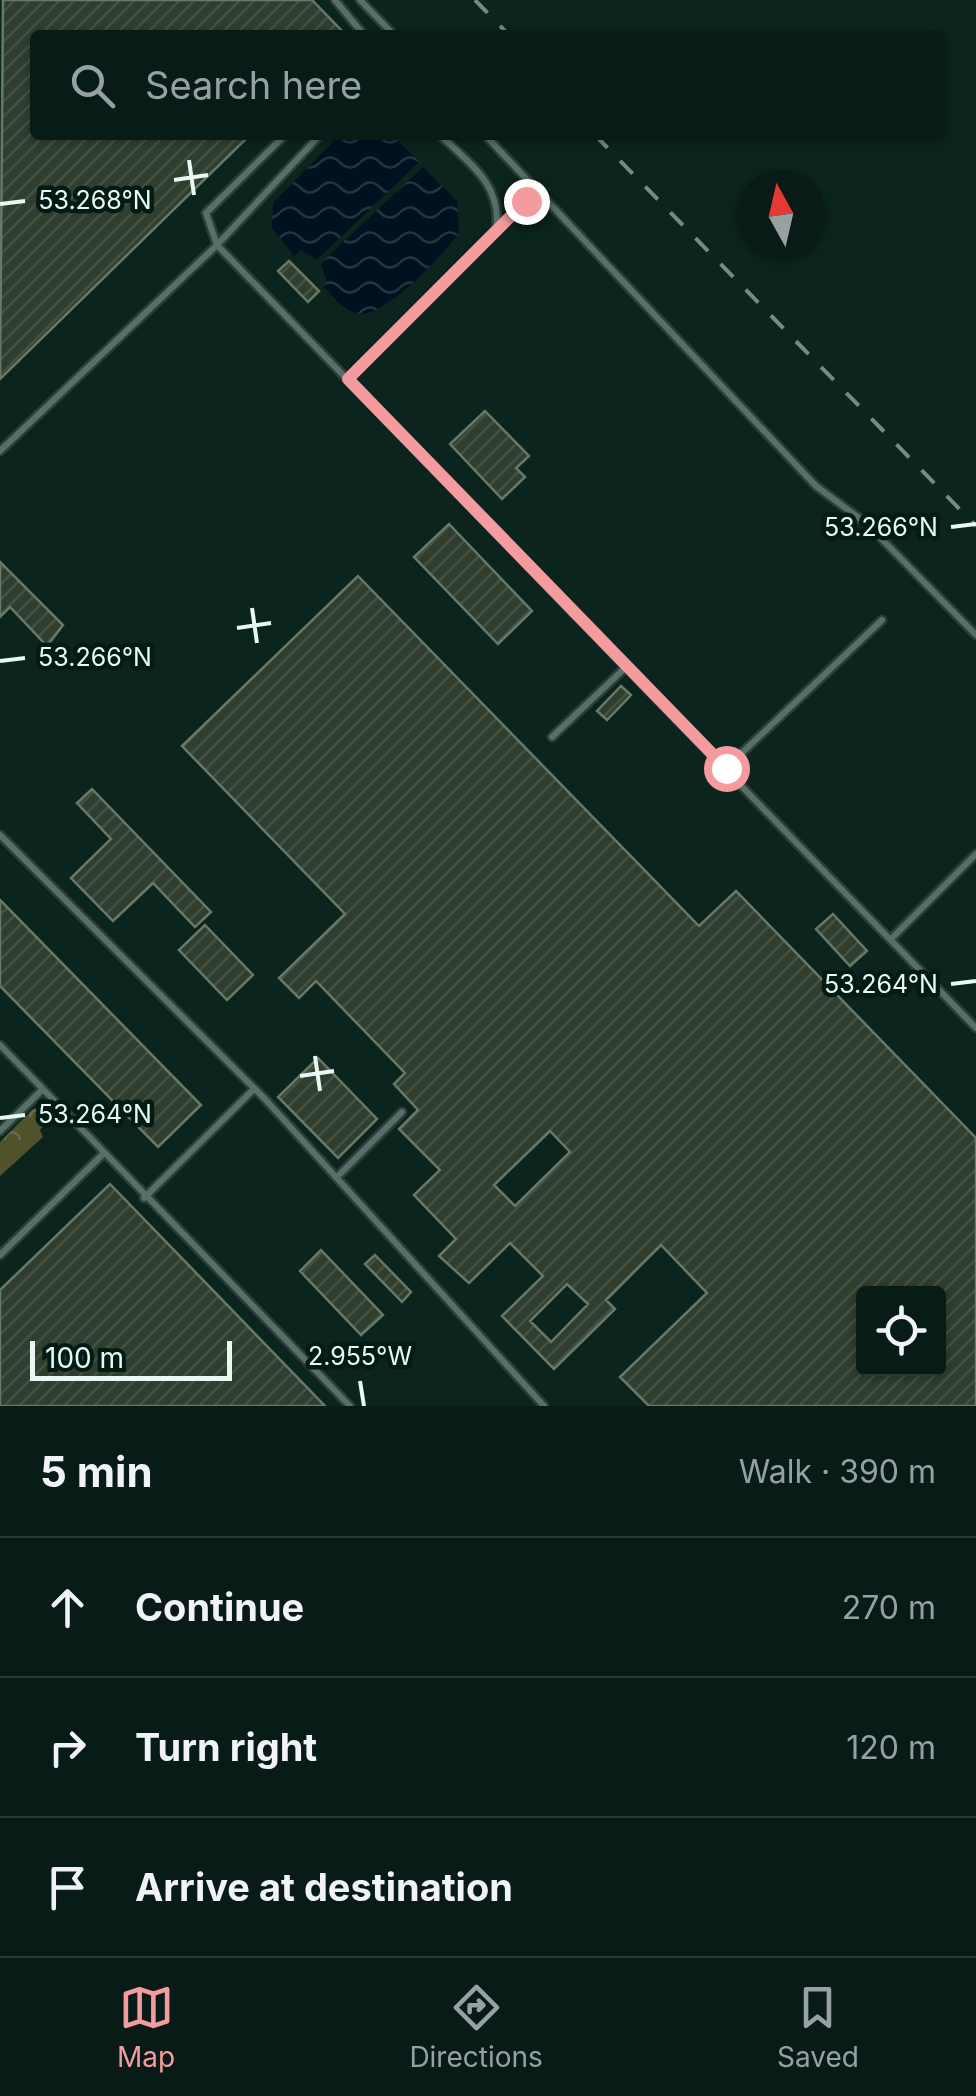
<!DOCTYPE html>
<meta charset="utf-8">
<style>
:root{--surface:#081b16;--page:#162823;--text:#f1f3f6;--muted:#98a1a1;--line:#293935;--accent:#f49b9f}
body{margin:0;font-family:Inter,sans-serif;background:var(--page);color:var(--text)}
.controls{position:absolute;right:30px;bottom:30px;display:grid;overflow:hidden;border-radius:10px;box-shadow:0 2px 8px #0004}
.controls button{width:90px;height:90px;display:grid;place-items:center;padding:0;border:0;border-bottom:2px solid var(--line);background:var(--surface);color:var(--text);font:50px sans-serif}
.compass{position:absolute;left:736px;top:170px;width:90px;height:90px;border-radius:50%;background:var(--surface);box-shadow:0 2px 8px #0004;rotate:352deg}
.scale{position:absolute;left:30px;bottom:25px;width:202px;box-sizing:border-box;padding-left:10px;border:5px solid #eaf8f4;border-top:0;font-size:28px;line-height:35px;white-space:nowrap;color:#eaf8f4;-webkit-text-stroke:8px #031b15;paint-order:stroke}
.stop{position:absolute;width:30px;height:30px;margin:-22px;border:8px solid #f49b9f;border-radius:50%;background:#fff}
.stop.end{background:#f49b9f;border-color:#fff;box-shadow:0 2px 10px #0008}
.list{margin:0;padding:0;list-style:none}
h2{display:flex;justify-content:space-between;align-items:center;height:130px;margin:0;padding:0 40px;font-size:42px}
h2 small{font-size:32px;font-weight:400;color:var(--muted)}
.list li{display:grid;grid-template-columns:65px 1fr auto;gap:30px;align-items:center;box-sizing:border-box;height:140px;padding:0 40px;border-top:2px solid var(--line)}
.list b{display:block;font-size:38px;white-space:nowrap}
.list em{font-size:32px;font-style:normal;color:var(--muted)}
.icon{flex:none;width:55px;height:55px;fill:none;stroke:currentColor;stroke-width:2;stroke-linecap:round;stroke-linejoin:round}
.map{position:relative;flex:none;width:976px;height:1406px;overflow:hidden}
.search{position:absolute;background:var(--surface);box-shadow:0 2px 8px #0004;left:30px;right:30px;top:30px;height:110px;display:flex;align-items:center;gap:25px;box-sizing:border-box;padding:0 35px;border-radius:10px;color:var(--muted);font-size:38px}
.sheet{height:550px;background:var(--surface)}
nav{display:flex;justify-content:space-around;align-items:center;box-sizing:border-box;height:140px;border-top:2px solid var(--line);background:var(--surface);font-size:28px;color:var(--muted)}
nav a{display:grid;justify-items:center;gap:5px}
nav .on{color:var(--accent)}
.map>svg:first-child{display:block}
</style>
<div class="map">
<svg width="976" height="1406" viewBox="0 0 976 1406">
<defs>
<pattern id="forest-crowns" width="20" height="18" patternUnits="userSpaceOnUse" patternTransform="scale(2.5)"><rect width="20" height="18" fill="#50522c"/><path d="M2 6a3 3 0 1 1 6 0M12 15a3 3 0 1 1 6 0" fill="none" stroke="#696c4b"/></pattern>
<pattern id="water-waves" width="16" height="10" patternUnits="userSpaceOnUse" patternTransform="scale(2.5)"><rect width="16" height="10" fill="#001120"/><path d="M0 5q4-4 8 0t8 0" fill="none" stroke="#253441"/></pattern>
<pattern id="building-hatch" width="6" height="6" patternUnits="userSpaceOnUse" patternTransform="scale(2.5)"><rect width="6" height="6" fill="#2f3e2e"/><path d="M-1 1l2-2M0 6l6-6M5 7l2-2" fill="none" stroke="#435143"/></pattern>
</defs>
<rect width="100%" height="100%" fill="#0b241e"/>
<path fill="url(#forest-crowns)" d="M44 1107 52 1115 40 1130 43 1137 0 1176V1142L33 1109Z"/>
<path fill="url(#water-waves)" d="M340 135H393L419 162 317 260 300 250 294 256 272 228 273 203Z
M423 167 457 201 459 232C446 253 386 315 362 314 345 313 334 297 323 286L327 282 321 263Z"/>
<path fill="url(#building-hatch)" stroke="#687967" stroke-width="2.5" fill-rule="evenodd" d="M3 0H312L346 35H35V135H250L0 379Z
M289 261 319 291 308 302 278 271Z
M485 411 529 456 516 468 525 477 502 499 450 444Z
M449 524 532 611 498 644 414 557Z
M0 562 63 625 47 646 10 607 0 617Z
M358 576 699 926 736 891 976 1138V1406H649L620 1377 707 1293 661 1245 606 1300 615 1309 554 1369 502 1316 543 1276 510 1243 469 1283 439 1256 456 1239 414 1195 440 1170 399 1129 418 1110 394 1084 405 1073 316 981 299 998 279 978 345 914 182 746ZM550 1131 570 1152 515 1206 494 1185ZM567 1284 588 1304 551 1342 530 1321ZM864 1294H938V1368H864Z
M621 686 631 695 607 720 597 711Z
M92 789 211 912 195 927 153 883 113 921 71 878 111 839 77 803Z
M0 900 201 1105 158 1147 0 986Z
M833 914 867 951 850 966 816 929Z
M205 925 253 975 227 1000 179 950Z
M318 1058 377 1119 338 1158 278 1097Z
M110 1184 325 1406H0V1290Z
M321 1250 383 1315 361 1335 300 1271Z
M375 1255 411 1292 402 1302 365 1264Z"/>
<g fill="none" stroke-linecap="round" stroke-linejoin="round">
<defs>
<path id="service" d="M335 0 364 35
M360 0 394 35
M285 135 206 213 217 245 976 1028
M485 135 816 486 867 524 976 635
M496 229 526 201 547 202
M348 379 496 230C503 185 469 163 440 135
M0 451 217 245 320 135
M552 737 627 666
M726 768 882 620
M0 835 265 1099 544 1406
M892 938 976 854
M0 1045 43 1089 0 1131
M43 1089 350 1406
M338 1176 402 1112
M144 1198 254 1089
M0 1255 103 1154"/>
</defs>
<use href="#service" stroke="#2f3c37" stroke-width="11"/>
<use href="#service" stroke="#557068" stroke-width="6"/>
<path stroke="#768984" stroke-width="4" stroke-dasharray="18 18" stroke-linecap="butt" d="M475 0 509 35
M595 135 976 526"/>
</g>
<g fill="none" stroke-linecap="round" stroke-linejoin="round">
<path stroke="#f49b9f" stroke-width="12" d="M526 201 348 379 726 768"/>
</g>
<path fill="none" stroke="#eaf8f4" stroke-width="4" d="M189 160 194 195M174 180 208 175M0 204 25 201M951 527 976 524M252 608 257 643M237 628 271 623M0 661 25 658M951 984 976 981M315 1056 320 1091M300 1076 334 1071M0 1118 25 1115M360 1381 364 1406"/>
<g font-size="25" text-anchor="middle" fill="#eaf8f4" stroke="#031b15" stroke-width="9" stroke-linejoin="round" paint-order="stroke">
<text x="95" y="209">53.268°N</text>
<text x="881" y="536">53.266°N</text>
<text x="95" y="666">53.266°N</text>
<text x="881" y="993">53.264°N</text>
<text x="95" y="1123">53.264°N</text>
<text x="360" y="1365">2.955°W</text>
</g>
</svg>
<div class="controls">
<button><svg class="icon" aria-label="locate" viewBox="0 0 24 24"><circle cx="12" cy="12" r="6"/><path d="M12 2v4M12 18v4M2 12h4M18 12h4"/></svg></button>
</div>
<svg class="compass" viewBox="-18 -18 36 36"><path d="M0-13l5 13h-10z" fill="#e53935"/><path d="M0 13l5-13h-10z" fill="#98a1a1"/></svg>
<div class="scale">100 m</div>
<div class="stop" style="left:726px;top:768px"></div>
<div class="stop end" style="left:526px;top:201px"></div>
<div class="search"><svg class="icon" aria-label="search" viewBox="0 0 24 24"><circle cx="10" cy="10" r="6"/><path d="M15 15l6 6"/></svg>Search here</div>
</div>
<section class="sheet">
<h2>5 min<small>Walk · 390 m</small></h2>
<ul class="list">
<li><svg class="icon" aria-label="ahead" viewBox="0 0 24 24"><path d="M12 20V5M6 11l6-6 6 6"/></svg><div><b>Continue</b></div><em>270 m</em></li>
<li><svg class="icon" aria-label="right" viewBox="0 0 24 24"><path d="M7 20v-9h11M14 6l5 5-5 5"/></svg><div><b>Turn right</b></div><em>120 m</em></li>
<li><svg class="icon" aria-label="arrive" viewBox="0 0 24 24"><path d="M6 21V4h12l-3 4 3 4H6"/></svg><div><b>Arrive at destination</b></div></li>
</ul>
</section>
<nav>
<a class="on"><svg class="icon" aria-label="map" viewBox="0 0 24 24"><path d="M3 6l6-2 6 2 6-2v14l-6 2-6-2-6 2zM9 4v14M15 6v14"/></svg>Map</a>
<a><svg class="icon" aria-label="directions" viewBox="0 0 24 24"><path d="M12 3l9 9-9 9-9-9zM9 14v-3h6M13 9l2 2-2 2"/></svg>Directions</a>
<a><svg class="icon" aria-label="saved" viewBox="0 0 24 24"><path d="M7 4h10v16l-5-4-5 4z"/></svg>Saved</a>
</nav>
